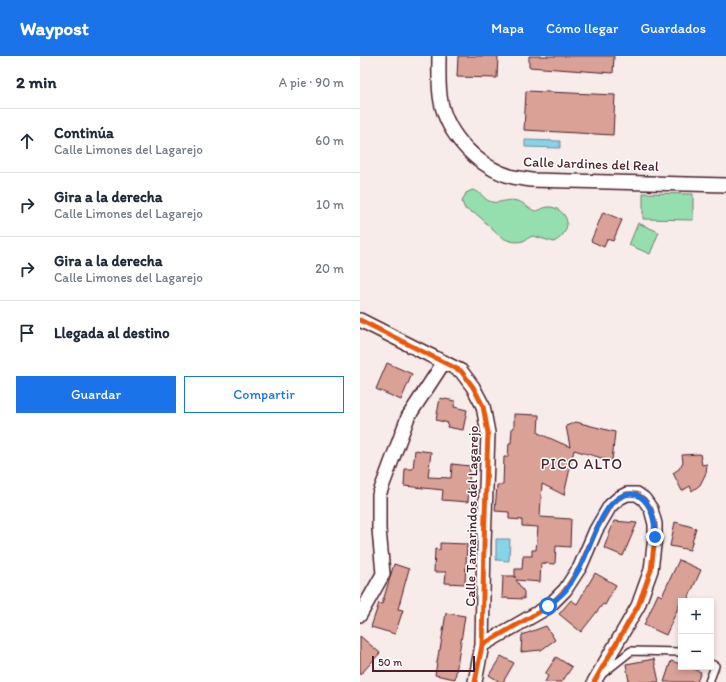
<!DOCTYPE html>
<html lang="es">
<meta charset="utf-8">
<style>
:root{--surface:#fff;--page:#f6f6f7;--text:#1f2937;--muted:#747a83;--line:#e0e1e3;--accent:#1a73e8}
body{margin:0;font-family:Itim,sans-serif;background:var(--page);color:var(--text)}
.controls{position:absolute;right:12px;bottom:12px;display:grid;overflow:hidden;border-radius:0px;box-shadow:0 2px 6px #0003}
.controls button{width:36px;height:36px;display:grid;place-items:center;padding:0;border:0;border-bottom:1px solid var(--line);background:var(--surface);color:var(--text);font:20px sans-serif}
.scale{position:absolute;left:12px;bottom:10px;width:103px;box-sizing:border-box;padding-left:4px;border:2px solid #4a1f2b;border-top:0;font-size:11px;line-height:14px;white-space:nowrap;color:#4a1f2b;-webkit-text-stroke:3px #fff;paint-order:stroke}
.stop{position:absolute;width:12px;height:12px;margin:-9px;border:3px solid #1a73e8;border-radius:50%;background:#fff}
.stop.end{background:#1a73e8;border-color:#fff;box-shadow:0 1px 4px #0008}
.list{margin:0;padding:0;list-style:none}
h2{display:flex;justify-content:space-between;align-items:center;height:52px;margin:0;padding:0 16px;font-size:17px}
h2 small{font-size:13px;font-weight:400;color:var(--muted)}
.list li{display:grid;grid-template-columns:26px 1fr auto;gap:12px;align-items:center;box-sizing:border-box;height:64px;padding:0 16px;border-top:1px solid var(--line)}
.list b{display:block;font-size:15px;white-space:nowrap}
.list p{margin:0;font-size:13px;white-space:nowrap;color:var(--muted)}
.list em{font-size:13px;font-style:normal;color:var(--muted)}
.actions{display:flex;gap:8px;padding:12px 16px}
.actions a{flex:1;padding:9px 0;border:1px solid var(--accent);border-radius:0px;text-align:center;font-size:14px;color:var(--accent)}
.actions .main{background:var(--accent);color:#fff}
.icon{flex:none;width:22px;height:22px;fill:none;stroke:currentColor;stroke-width:2;stroke-linecap:round;stroke-linejoin:round}
.map{position:relative;flex:none;width:366px;height:626px;overflow:hidden}
header{display:flex;align-items:center;gap:24px;box-sizing:border-box;height:56px;padding:0 20px;background:var(--accent);color:#fff}
header strong{font-size:19px}
nav{display:flex;gap:22px;margin-inline-start:auto;font-size:14px}
main{display:flex}
aside{flex:1;background:var(--surface)}
.map>svg:first-child{display:block}
</style>
<header>
<strong>Waypost</strong>
<nav><a>Mapa</a><a>Cómo llegar</a><a>Guardados</a></nav>
</header>
<main>
<aside>
<h2>2 min<small>A pie · 90 m</small></h2>
<ul class="list">
<li><svg class="icon" aria-label="ahead" viewBox="0 0 24 24"><path d="M12 20V5M6 11l6-6 6 6"/></svg><div><b>Continúa</b><p>Calle Limones del Lagarejo</p></div><em>60 m</em></li>
<li><svg class="icon" aria-label="right" viewBox="0 0 24 24"><path d="M7 20v-9h11M14 6l5 5-5 5"/></svg><div><b>Gira a la derecha</b><p>Calle Limones del Lagarejo</p></div><em>10 m</em></li>
<li><svg class="icon" aria-label="right" viewBox="0 0 24 24"><path d="M7 20v-9h11M14 6l5 5-5 5"/></svg><div><b>Gira a la derecha</b><p>Calle Limones del Lagarejo</p></div><em>20 m</em></li>
<li><svg class="icon" aria-label="arrive" viewBox="0 0 24 24"><path d="M6 21V4h12l-3 4 3 4H6"/></svg><div><b>Llegada al destino</b></div></li>
</ul>
<div class="actions"><a class="main">Guardar</a><a>Compartir</a></div>
</aside>
<div class="map">
<svg width="366" height="626" viewBox="0 0 366 626">
<rect width="100%" height="100%" fill="#f8ecea"/>
<filter id="ink" filterUnits="userSpaceOnUse"><feTurbulence type="fractalNoise" baseFrequency=".025" numOctaves="2"/><feDisplacementMap in="SourceGraphic" scale="8" xChannelSelector="R" yChannelSelector="G"/><feConvolveMatrix kernelMatrix="1 2 1 2 8 2 1 2 1" color-interpolation-filters="sRGB"/></filter>
<g filter="url(#ink)">
<path fill="#95dead" stroke="#707e6c" d="M112 134C124 137 123 144 132 146 140 148 147 142 157 145 164 146 169 154 176 155 180 155 183 151 188 151 196 150 207 158 207 167 207 176 201 182 194 186L173 180C169 181 166 184 163 185 145 190 132 173 121 162 117 158 111 156 105 153L102 146 106 137Z
M283 137 333 138V164L283 163Z
M278 167 299 176 290 198 269 189Z"/>
<path fill="#87d3e7" stroke="#6f8b9c" d="M165 84 200 85V92L165 91Z
M136 483H150L149 505 136 504Z"/>
<path fill="#daa196" stroke="#4a1f2b" d="M98 0H138L137 22 97 21Z
M169 0H254L253 17 169 11Z
M166 35 255 39 253 79 164 74Z
M243 156 262 164 253 185 247 183 244 191 231 185Z
M27 307 52 318 41 344 16 333Z
M80 342 95 345 94 351 107 354 103 374 87 371 88 367 76 364Z
M154 358 179 359 178 377 210 391 206 370 216 366 255 376 252 405 214 394 204 439 182 428 180 461 211 463 210 491 196 490 195 508 181 507 180 526 156 524 164 536V543L142 542 143 520H154L155 522V513H162L163 500H172V494H176L178 471 162 470V464L149 463V456L135 455 137 429H143L144 401H148L149 387H151L152 372H154Z
M55 394 71 396 68 421 91 422 92 408 110 410 108 446 82 444 83 434 44 430 45 413H53Z
M340 398 342 409 347 408 346 417 340 429 332 435 330 430 322 435 313 417 319 413 323 406 322 399Z
M254 465 277 467 263 500 244 492Z
M315 466 336 472 330 494 310 490Z
M80 487 107 488 105 528 85 527 86 516H74L75 493 80 494Z
M319 504 341 514 327 545 323 543 321 545 306 579 284 569 298 538 302 540Z
M34 508 49 513 38 553 43 554 35 578 11 571 19 547 22 548Z
M235 517 256 529 245 549 243 548 221 576 199 558 211 544 217 548Z
M86 557 105 560 95 623 75 619 79 594H80Z
M186 570 195 584 181 594 161 596 162 579Z
M0 580 20 597 0 619Z
M141 600 154 607 143 626H140L129 619Z
M196 601 212 611 202 626H185L188 620 185 618Z
M294 603 299 626H269L266 608Z
M311 605 321 608V611H328L341 616 337 626H304Z"/>
<g fill="none" stroke-linecap="round" stroke-linejoin="round">
<defs>
<path id="service" d="M242 618 271 595 321 596
M349 626 355 610 351 608"/>
<path id="minor" d="M79 0C79 15 78 31 81 46 88 80 119 112 153 121 159 122 165 123 171 124L366 129
M0 264 101 315 113 331 123 350 128 377 124 487 122 589 115 626
M0 559 23 518 19 473V439L48 361 84 306
M122 589 188 551 205 534 220 511 236 474 250 450 259 442 267 438H277L284 443 291 453 295 468V481L291 514 278 550 234 626"/>
</defs>
<use href="#service" stroke="#4a1f2b" stroke-width="10"/>
<use href="#minor" stroke="#4a1f2b" stroke-width="16"/>
<use href="#service" stroke="#fff" stroke-width="7"/>
<use href="#minor" stroke="#fff" stroke-width="13"/>
<defs>
<path id="cycleway" d="M0 264 101 315 113 331 123 350 128 377 124 487 122 589 115 626
M122 589 188 551 205 534 220 511 236 474 250 450 259 442 267 438H277L284 443 291 453 295 468V481L291 514 278 550 234 626"/>
</defs>
<use href="#cycleway" stroke="#fff" stroke-width="8"/>
<use href="#cycleway" stroke="#e8590c" stroke-width="5"/>
</g>
</g>
<g fill="none" stroke-linecap="round" stroke-linejoin="round" filter="url(#ink)">
<path stroke="#1a73e8" stroke-width="5" d="M188 550C194 545 201 540 206 534 211 527 215 520 219 513 231 494 242 438 271 438 275 438 276 438 279 440 293 449 295 466 295 481"/>
</g>
<g text-anchor="middle" dominant-baseline="central" stroke-width="3" stroke-linejoin="round" paint-order="stroke">
<g font-size="14" fill="#4a1f2b" stroke="#fff">
<text transform="translate(231 108) rotate(2)">Calle Jardines del Real</text>
<text transform="translate(112 460) rotate(-89)">Calle Tamarindos del Lagarejo</text>
</g>
<g font-size="15" letter-spacing="1" fill="#4a1f2b" stroke="#fff">
<text x="222" y="408">PICO ALTO</text>
</g>
</g>
</svg>
<div class="controls">
<button>+</button>
<button>−</button>
</div>
<div class="scale">50 m</div>
<div class="stop" style="left:188px;top:550px"></div>
<div class="stop end" style="left:295px;top:481px"></div>
</div>
</main>
